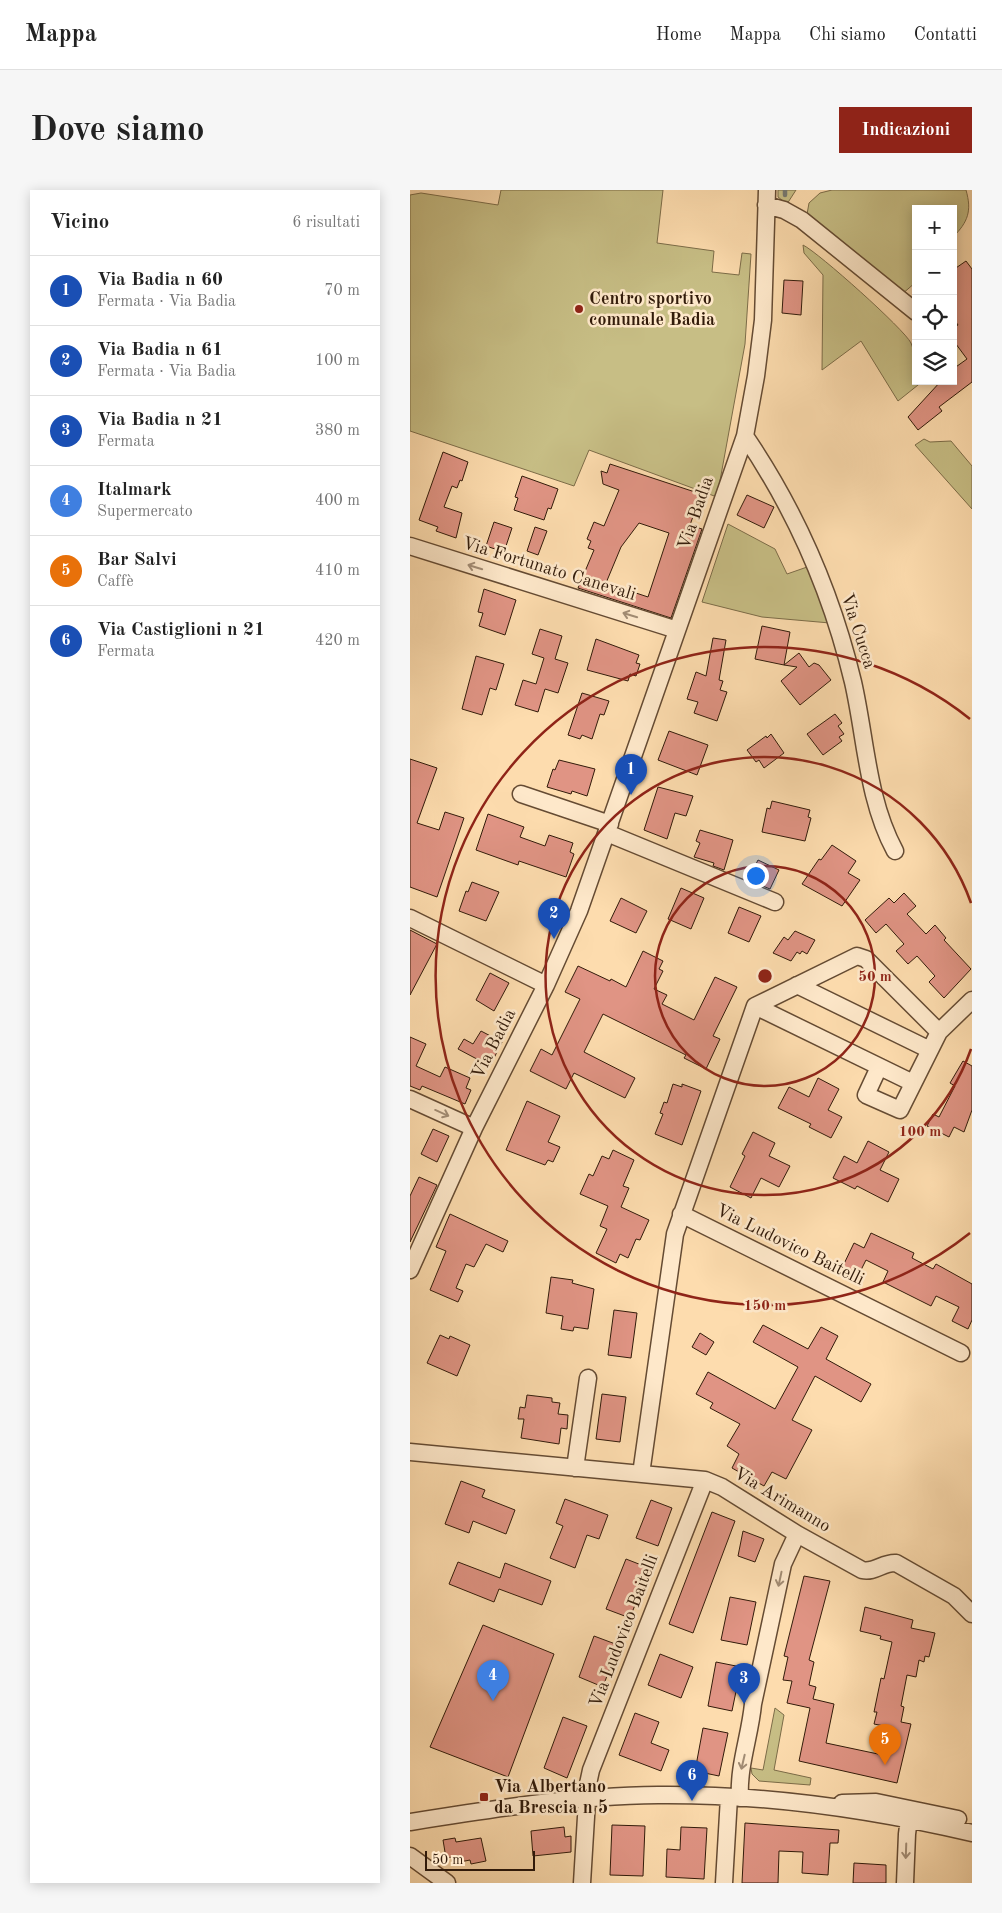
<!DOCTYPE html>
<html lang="it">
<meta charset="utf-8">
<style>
:root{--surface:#fff;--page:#f6f6f6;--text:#222;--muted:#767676;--line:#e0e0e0;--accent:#8f2418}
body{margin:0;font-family:"Old Standard TT",serif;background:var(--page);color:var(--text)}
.controls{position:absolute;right:15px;top:15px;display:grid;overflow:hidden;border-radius:0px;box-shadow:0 2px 12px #0003}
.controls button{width:45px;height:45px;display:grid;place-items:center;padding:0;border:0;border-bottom:1px solid var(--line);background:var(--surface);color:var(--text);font:25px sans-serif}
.scale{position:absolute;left:15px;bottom:12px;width:110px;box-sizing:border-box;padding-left:5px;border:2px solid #321b0a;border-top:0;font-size:14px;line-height:18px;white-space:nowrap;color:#321b0a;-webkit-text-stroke:4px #fee8ca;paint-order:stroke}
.you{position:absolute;left:345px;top:685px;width:18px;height:18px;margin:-12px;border:4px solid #fff;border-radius:50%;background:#1a73e8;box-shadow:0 0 0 8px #1a73e833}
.badge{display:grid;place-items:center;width:32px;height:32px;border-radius:50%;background:var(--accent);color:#fff;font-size:16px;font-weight:700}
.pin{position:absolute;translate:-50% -41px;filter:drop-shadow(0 1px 2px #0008)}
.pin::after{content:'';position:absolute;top:26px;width:18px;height:15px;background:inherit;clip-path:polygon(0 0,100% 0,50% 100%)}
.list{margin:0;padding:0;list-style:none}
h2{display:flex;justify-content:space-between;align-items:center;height:65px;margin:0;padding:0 20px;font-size:21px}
h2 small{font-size:16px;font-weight:400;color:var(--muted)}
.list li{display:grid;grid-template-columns:32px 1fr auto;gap:15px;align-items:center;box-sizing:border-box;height:70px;padding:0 20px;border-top:1px solid var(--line)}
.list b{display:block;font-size:19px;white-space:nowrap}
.list p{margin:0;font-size:16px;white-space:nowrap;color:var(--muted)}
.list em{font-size:16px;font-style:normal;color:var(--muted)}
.icon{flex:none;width:28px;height:28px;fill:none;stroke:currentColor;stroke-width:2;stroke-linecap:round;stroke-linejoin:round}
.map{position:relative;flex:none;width:562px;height:1693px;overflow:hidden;border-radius:0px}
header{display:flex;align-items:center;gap:30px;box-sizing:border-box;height:70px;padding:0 25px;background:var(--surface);border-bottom:1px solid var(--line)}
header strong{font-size:24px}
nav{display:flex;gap:28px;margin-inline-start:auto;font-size:18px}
.intro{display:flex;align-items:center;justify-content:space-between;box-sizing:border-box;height:120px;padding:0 30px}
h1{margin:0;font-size:35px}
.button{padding:12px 22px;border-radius:0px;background:var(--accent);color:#fff;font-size:18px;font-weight:700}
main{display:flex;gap:30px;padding:0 30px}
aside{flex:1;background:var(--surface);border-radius:0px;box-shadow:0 2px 12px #0003}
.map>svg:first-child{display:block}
</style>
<header>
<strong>Mappa</strong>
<nav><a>Home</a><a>Mappa</a><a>Chi siamo</a><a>Contatti</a></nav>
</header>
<div class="intro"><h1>Dove siamo</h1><a class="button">Indicazioni</a></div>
<main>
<aside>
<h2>Vicino<small>6 risultati</small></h2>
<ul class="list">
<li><span class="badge" style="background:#1a4fb4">1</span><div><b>Via Badia n 60</b><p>Fermata · Via Badia</p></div><em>70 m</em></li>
<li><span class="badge" style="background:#1a4fb4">2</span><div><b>Via Badia n 61</b><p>Fermata · Via Badia</p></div><em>100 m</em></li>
<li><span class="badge" style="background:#1a4fb4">3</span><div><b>Via Badia n 21</b><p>Fermata</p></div><em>380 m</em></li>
<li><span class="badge" style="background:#3f7fe0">4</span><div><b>Italmark</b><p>Supermercato</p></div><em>400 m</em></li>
<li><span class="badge" style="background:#e8710a">5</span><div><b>Bar Salvi</b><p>Caffè</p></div><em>410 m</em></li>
<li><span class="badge" style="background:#1a4fb4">6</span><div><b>Via Castiglioni n 21</b><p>Fermata</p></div><em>420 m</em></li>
</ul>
</aside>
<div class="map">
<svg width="562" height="1693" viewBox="0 0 562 1693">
<rect width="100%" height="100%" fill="#fddcae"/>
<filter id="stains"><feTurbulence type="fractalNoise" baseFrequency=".004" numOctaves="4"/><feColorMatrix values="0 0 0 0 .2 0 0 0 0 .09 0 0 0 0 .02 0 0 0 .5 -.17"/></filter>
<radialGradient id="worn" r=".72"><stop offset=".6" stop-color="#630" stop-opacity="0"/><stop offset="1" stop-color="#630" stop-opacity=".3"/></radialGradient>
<path fill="#c7be85" stroke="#7c6c48" d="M91 0H253L247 53 304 61 302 82 329 85 332 63 341 64 335 154 307 307 179 260 164 296 0 241V5L11 3 88 15Z
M368 0H386L377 14 368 7Z
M422 0H556C562 21 558 32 543 47V19H506V92L491 105 396 30 399 13 410 3Z
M393 55C409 63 494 139 501 153 506 165 506 179 506 191H513L488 211 451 151 412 180 413 85 394 63Z
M514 249 520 252 541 251 562 276V319L505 255Z
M318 334 365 359 377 384 400 376 420 433 352 427 292 412Z
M365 1518 374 1525 364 1580 401 1588 400 1595 349 1591 342 1584 341 1578 353 1580Z"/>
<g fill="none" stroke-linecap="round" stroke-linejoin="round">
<path stroke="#777a71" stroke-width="4.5" d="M375 5V0"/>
</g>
<path fill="#e09484" stroke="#321b0a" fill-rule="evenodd" d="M556 71 562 79V192L529 217 532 221 508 240 498 227 531 191H543V179L557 169 543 150V138L548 135 543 128V80Z
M374 90 393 91 391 125 372 123Z
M33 262 58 272 52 291 50 290 47 298 42 296 34 317 52 323 46 348 26 341 28 337 9 330Z
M200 274 291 304 280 335 292 339 261 428 168 398 184 360 178 358 181 351 177 349 184 332 194 336 209 300 193 294 191 281 197 283ZM229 333 259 343 238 407 196 393 211 357Z
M112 286 148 299 141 319 138 318 134 330 104 320 108 308 105 307Z
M337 305 364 317 354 338 327 325Z
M84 332 102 338 94 362 76 356Z
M125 337 137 341 128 365 117 361Z
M74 399 106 410 95 445 69 436 73 423 68 422Z
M352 436 380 442 374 475 345 469Z
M130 439 152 446 145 469 158 473 148 503 135 499 128 522 105 515 113 490 126 494 134 468 122 464Z
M303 448 316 450 309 490 313 491 310 500 317 502 307 531 284 523 288 512 277 509 286 482 296 486Z
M186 449 229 465 226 473 230 474 226 486 220 484 218 491 177 480Z
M389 463 399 477 404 473 409 475 421 490 390 515 371 491 387 477 374 475Z
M66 466 94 474 86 500 80 498 72 525 52 519Z
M172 503 199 511 194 525 190 524 182 549 172 545 170 549 158 545Z
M425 524 432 533 428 536 434 544 429 547 432 551 413 565 397 544Z
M259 541 298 555 287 585 248 570Z
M361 544 374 563 354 578 349 570 346 572 337 560 356 546 357 548Z
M0 569 27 578 7 633 29 640 35 622 54 628 27 707 0 697Z
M149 570 185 579 177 606 162 601 161 604 137 597 143 579 145 580Z
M248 597 283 606 276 626 265 623 257 649 234 640Z
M362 611 400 620 398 627 401 628 395 651 352 642 357 618 360 619Z
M78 624 114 637 110 647 135 656 139 645 163 653 160 662 164 664 156 687 109 671 108 675 66 660Z
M290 640 323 650 314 680 303 676 304 673 284 667 290 653 286 651Z
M422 655 446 671 438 683 450 690 432 716 392 694 409 669 411 670Z
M348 670 369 680 360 699 338 690Z
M62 692 89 702 76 731 49 721 56 701 58 702Z
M271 698 294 708 281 739 258 729Z
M494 703 506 716 497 724 516 744 525 735 536 748 534 750 561 779 534 808 519 792 525 786 507 766 498 774 486 761 494 754 476 734 466 743 455 730 479 708 484 713Z
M211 708 237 721 226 743 200 731Z
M329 717 351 726 339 752 318 743Z
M0 740 27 754 0 805Z
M385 741 405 750 397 764 392 761 390 764 387 762 381 771 363 763 374 747 378 750Z
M233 761 253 771 249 779 253 781 244 799 257 805 252 814 284 830 305 787 327 797 303 846 310 849 296 879 274 868 276 865 193 824 174 862 225 888 215 908 164 883 156 899 120 881 131 859 142 865 170 809 155 802 168 776 200 791 201 789 216 797Z
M80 783 99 793 84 821 66 810Z
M71 841 92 852 80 876 48 859 54 849 63 854Z
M0 847 16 854 6 876 30 887 35 877 60 888 56 898 61 900 55 914 12 896 10 900 0 896Z
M553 871 562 876V920L554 942 544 937 539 947 517 936 523 924 529 927 545 896 540 893Z
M408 888 429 899 418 920 432 927 421 948 399 937 401 934 368 918 379 897 399 907Z
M263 894 272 897V894L291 901 272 955 245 944 253 924 250 923 254 912 257 913Z
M117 911 150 926 138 952 150 957 143 972 138 970 135 975 96 960Z
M23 939 39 946 27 972 11 964Z
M343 942 365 953 359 966 380 976 369 997 351 988 341 1008 320 997 335 966 332 964Z
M458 951 479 962 470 980 489 989 478 1012 447 996 445 999 423 988 434 966 447 973Z
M203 960 224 970 213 996 219 998 211 1017 239 1030 230 1050 226 1049 218 1068 210 1064 206 1073 186 1063 197 1039 190 1036 198 1016 170 1004 179 984 183 986 192 966 199 969Z
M9 987 27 995 0 1052V1006Z
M40 1024 98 1051 93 1062 76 1054 64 1077 56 1074 46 1098 53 1101 48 1112 20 1100 36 1061 26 1057Z
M461 1043 504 1063 502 1068 523 1079 526 1074 562 1094V1130L558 1139 542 1131 549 1117 526 1106 521 1116 473 1092 478 1081 456 1070 448 1086 432 1078 444 1053 454 1058Z
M141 1087 163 1090 162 1093 184 1099 178 1139 164 1137 163 1141 151 1139 153 1126 136 1123Z
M204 1120 227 1123 221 1168 198 1165Z
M353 1135 398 1159 411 1137 428 1146 416 1169 461 1194 451 1212 405 1186 382 1230 402 1240 376 1289 362 1282 354 1296 322 1278 329 1264 317 1256 330 1234 300 1218 303 1213 286 1204 298 1182 365 1219 388 1177 343 1152Z
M290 1143 304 1152 296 1165 282 1157Z
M30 1145 39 1149 40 1146 60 1155 47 1186 17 1173Z
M192 1204 216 1207 210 1252 186 1249Z
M117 1205 142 1208V1212L150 1213 148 1224 158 1225 157 1239 151 1238 149 1254 111 1248 114 1229H108L110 1217 115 1218Z
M51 1291 75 1300 72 1307 105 1320 96 1344 63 1331 59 1343 35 1334Z
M155 1309 198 1325 189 1349 177 1345 165 1378 140 1368 153 1336 146 1333Z
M241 1310 262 1318 248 1356 226 1348Z
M302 1322 325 1331 283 1443 259 1434Z
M333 1341 354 1349 345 1372 328 1366Z
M216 1369 239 1378 220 1428 196 1419Z
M48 1372 90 1388 95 1373 141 1391 132 1415 89 1399 84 1412 39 1394Z
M394 1386 420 1391 399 1470 404 1472 399 1495 406 1497 403 1509 424 1514 416 1553 468 1564 474 1536 464 1534 467 1522H464L471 1488 474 1489 482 1452 470 1449 471 1446 450 1441 455 1417 503 1430 501 1438 525 1443 519 1467 515 1466 514 1472 509 1470 506 1487 497 1485 491 1516 494 1517 491 1532 501 1534 487 1593 389 1571 400 1518 377 1513 382 1491 373 1490 378 1467 374 1466Z
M320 1407 346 1412 337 1455 311 1450Z
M73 1435 144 1464 98 1587 20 1557Z
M184 1446 208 1455 193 1497 169 1487Z
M250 1464 283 1477 271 1508 238 1495Z
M306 1472 331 1477 322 1521 298 1516Z
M225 1523 249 1532 241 1553 259 1560 251 1581 209 1565Z
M153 1527 177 1536 157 1588 134 1578Z
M293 1538 318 1543 309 1586 285 1581Z
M335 1633 429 1640 428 1653H420L418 1685 392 1683 393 1662 369 1661 368 1693H332Z
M202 1635 235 1636 233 1686 200 1685Z
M154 1637 155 1647 161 1646V1662L123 1666 121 1641Z
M271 1637 297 1638 294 1689 256 1687 257 1659 270 1660Z
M45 1648 46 1652 71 1648 76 1671 61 1674 60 1670 50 1672 48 1666 36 1668 33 1650Z
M444 1673 476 1675V1693H443Z"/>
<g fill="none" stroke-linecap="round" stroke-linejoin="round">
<defs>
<path id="minor" d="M356 15 374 20 392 30 506 122
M335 246C386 321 422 404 443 492 456 549 457 609 485 661
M0 356 267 440
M111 604 200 634
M197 643 365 712
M0 728 136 795
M387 795 520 860
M345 816 503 893
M469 877 456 905 490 920 529 842
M0 909 64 938
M271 1024 551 1163
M0 1080 64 938 136 795 169 721 335 246 346 186 353 130 357 0
M0 1262 295 1290 312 1297 387 1344 452 1380C465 1383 473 1372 486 1373L544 1406 562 1424
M165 1278 178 1188
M231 1284 265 1044 345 816 447 766 456 769 529 842 562 810
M330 1608C328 1576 340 1546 343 1514L373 1374 387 1344
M432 1613 466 1612 548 1629
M0 1632C82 1619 164 1606 248 1605 354 1604 459 1619 562 1643
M0 1666 37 1693
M172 1693 178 1594 181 1580 295 1290
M314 1693 319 1607
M495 1693 497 1644 500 1621"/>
</defs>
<use href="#minor" stroke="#654b33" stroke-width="19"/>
<use href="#minor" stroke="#fee8ca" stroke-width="16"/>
</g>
<defs><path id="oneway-shaft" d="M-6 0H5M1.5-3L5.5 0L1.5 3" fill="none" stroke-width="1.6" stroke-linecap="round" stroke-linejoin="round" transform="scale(1.25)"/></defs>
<g stroke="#a28c74">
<use href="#oneway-shaft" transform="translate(65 377) rotate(-163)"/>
<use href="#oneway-shaft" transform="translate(220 425) rotate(-163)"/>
<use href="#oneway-shaft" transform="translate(32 923) rotate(24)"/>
<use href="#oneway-shaft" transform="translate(370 1389) rotate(102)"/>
<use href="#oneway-shaft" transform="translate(333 1572) rotate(103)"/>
<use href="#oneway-shaft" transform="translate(496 1661) rotate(92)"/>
</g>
<g fill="none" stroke="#8f2418" stroke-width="2.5">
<circle cx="355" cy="786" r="110"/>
<path d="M561 859A219 219 0 1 1 561 713"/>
<path d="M560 1043A329 329 0 1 1 560 529"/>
</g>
<g fill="#8f2418" stroke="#fee8ca" stroke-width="2">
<circle cx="169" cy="119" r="5"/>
<rect x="69" y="1602" width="10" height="10" rx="2.5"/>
</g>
<g text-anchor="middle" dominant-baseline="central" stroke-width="5" stroke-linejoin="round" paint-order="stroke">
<g font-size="18" font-weight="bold" fill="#321b0a" stroke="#fee8ca" text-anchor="start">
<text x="179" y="109">Centro sportivo<tspan x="179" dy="21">comunale Badia</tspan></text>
<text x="84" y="1597">Via Albertano<tspan x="84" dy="21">da Brescia n 5</tspan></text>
</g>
<g font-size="18" fill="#321b0a" stroke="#fee8ca">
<text transform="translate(286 323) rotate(-71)">Via Badia</text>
<text transform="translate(139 379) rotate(17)">Via Fortunato Canevali</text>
<text transform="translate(448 441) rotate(72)">Via Cucca</text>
<text transform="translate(84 854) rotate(-63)">Via Badia</text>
<text transform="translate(380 1055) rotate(26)">Via Ludovico Baitelli</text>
<text transform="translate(372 1310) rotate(31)">Via Arimanno</text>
<text transform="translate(214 1441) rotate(-69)">Via Ludovico Baitelli</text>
</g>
</g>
<circle cx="355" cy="786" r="8" fill="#8f2418" stroke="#fee8ca" stroke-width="2.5"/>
<g font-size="15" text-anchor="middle" font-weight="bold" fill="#8f2418" stroke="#fee8ca" stroke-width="5" stroke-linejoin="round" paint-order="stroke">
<text x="465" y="791">50 m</text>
<text x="510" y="946">100 m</text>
<text x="355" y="1120">150 m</text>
</g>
<rect width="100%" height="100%" filter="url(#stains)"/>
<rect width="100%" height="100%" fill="url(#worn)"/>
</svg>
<div class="controls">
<button>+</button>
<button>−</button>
<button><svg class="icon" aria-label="locate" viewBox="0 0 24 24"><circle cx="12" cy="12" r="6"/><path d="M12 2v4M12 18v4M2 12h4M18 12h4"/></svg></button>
<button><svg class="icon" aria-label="layers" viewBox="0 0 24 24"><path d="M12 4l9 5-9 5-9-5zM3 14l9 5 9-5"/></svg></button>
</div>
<div class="scale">50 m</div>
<div class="you"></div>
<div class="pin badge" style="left:221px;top:605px;background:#1a4fb4">1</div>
<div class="pin badge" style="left:144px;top:749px;background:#1a4fb4">2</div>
<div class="pin badge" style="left:334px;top:1514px;background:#1a4fb4">3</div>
<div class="pin badge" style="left:83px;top:1511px;background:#3f7fe0">4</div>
<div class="pin badge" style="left:475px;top:1575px;background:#e8710a">5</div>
<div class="pin badge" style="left:282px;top:1611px;background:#1a4fb4">6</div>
</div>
</main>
